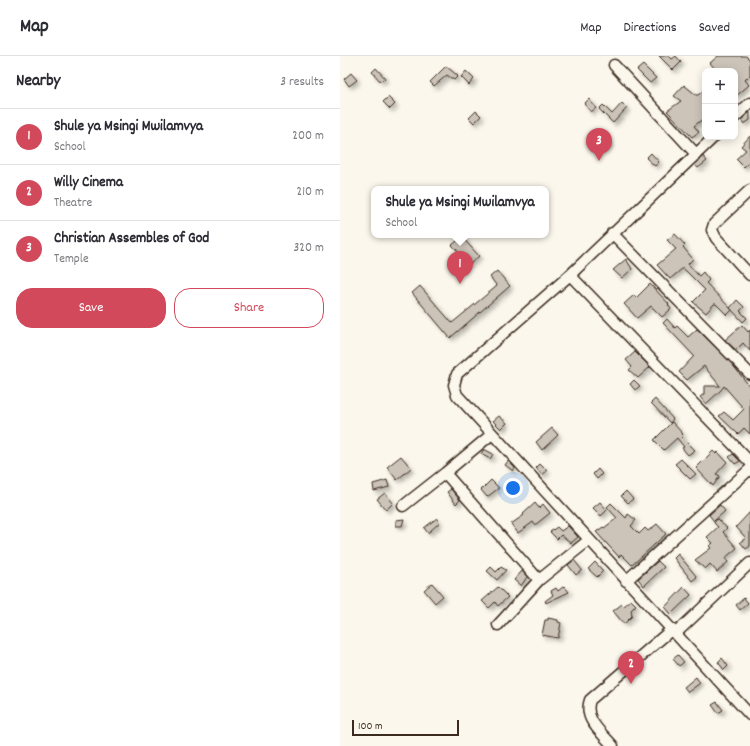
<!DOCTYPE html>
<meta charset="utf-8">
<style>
:root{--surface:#fff;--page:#f2f2f3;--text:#2b2b33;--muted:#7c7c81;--line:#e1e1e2;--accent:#d1495b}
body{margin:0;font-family:Dekko,sans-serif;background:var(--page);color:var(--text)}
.controls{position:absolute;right:12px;top:12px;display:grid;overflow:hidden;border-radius:8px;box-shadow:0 2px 10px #0003}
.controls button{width:36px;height:36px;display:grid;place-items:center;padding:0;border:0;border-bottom:1px solid var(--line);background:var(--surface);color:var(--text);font:20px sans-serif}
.scale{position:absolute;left:12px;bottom:10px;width:107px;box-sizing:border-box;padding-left:4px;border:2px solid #3b2a1e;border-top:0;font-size:11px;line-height:14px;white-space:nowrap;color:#3b2a1e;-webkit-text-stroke:3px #fbf7ec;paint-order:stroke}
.you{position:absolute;left:173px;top:432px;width:14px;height:14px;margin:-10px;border:3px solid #fff;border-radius:50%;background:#1a73e8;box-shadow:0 0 0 6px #1a73e833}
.badge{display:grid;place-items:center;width:26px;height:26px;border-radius:50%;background:var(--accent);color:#fff;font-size:13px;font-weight:700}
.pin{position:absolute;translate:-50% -33px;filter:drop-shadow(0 1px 2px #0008)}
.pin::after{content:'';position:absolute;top:21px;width:14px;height:12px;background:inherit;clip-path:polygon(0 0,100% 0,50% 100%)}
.popup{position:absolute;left:31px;top:130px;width:178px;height:52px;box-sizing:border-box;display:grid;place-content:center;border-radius:8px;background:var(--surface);filter:drop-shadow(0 1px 3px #0005);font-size:13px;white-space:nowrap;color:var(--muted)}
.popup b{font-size:15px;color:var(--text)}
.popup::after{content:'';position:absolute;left:50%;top:100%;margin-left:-8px;border:8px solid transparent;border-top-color:var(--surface)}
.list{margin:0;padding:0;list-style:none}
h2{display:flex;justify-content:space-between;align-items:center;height:52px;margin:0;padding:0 16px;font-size:17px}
h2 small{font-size:13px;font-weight:400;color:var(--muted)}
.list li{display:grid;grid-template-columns:26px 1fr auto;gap:12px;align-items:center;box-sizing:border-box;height:56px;padding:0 16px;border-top:1px solid var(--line)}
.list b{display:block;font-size:15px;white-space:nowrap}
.list p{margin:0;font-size:13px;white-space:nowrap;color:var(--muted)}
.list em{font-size:13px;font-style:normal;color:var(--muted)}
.actions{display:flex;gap:8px;padding:12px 16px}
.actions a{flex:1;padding:9px 0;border:1px solid var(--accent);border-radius:16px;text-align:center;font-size:14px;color:var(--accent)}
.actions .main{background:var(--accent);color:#fff}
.map{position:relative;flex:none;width:410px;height:690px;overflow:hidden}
header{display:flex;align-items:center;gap:24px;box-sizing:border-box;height:56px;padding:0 20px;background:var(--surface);border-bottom:1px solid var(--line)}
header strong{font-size:19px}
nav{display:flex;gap:22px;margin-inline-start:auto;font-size:14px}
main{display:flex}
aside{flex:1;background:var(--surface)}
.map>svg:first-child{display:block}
</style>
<header>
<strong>Map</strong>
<nav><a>Map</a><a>Directions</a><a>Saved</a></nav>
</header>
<main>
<aside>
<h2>Nearby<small>3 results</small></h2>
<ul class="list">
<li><span class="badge">1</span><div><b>Shule ya Msingi Mwilamvya</b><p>School</p></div><em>200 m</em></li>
<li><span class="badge">2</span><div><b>Willy Cinema</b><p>Theatre</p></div><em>210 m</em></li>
<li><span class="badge">3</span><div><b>Christian Assembles of God</b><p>Temple</p></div><em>320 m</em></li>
</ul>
<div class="actions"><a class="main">Save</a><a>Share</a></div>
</aside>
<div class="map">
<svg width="410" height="690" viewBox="0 0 410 690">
<defs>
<filter id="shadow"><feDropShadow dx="3" dy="3" stdDeviation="2" flood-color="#0004"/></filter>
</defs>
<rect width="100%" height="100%" fill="#fbf7ec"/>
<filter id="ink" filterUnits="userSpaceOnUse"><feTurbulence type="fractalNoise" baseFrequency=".025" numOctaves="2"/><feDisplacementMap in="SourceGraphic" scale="8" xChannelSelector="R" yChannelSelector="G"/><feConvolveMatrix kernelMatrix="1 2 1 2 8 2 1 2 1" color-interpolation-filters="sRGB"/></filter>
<g filter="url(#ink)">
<path fill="#ccc4b9" stroke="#3b2a1e" filter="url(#shadow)" d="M319 0H329L332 3 336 0 341 6 333 14Z
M378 0H406L410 4V19L405 24 409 29 395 41V15H377L370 7Z
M303 9 316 22 310 27 297 14Z
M106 10 118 20 114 24 107 19 94 30 90 26Z
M36 12 45 22 41 26 32 16Z
M126 15 134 23 129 29 121 21Z
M11 17 17 24 9 30 4 23Z
M344 29 356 39H358L365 33V61L354 70 359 76 352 81 327 55 341 45 334 40Z
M48 41 55 48 50 53 43 46Z
M249 43 256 52 251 56 244 48Z
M282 47 287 52 273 67 259 53 263 49 272 58Z
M136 55 141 60 134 67 129 62Z
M410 56V64L404 68 401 64Z
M261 79 270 87 264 93 255 86Z
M410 80V105L404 111 396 103 406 94 401 90Z
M311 97 319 106 315 110 306 102Z
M363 100 367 105 358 112 355 109Z
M335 178 345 189 343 191 353 203 348 208 359 220 363 216 369 224 366 227 392 254 387 259 376 248H374L366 257 353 246 365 234 343 212 330 223 317 209 336 193 327 184Z
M122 181 139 200 130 208 112 189Z
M286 203 292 213 282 222 273 214Z
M157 215 170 230 110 282 72 237 80 230 112 267 157 230 150 221Z
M310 228 329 248 328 249 331 253 322 261 311 250 297 262 284 248 294 239 296 242Z
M397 244 404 251 400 255 407 262 403 266 390 252Z
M327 263 335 272 337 270 348 281 357 273 392 308 410 331V378L404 372 398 378 379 360 384 356 393 364 404 353 384 330 381 334 366 348 360 341 364 338V330H380L364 310 347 324 339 316 354 300 323 267Z
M402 269 408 276 410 274V295L403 287 396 294 385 284Z
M295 296 310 311 298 322 289 314 292 311 286 304Z
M294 324 300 330 295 334 290 328Z
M315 343 333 363 330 367 311 347Z
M159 360 167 367 161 373 153 365Z
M332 366 343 378 341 380 355 394 348 399 342 392 344 391 337 382 324 394 314 384Z
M212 372 218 379 202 394 196 386Z
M144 393 153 398 150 403 141 398Z
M373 395 376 398 378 396 387 406 376 418 380 420 373 430 356 412Z
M393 398 400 405 395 408 389 401Z
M61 400 71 412 57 424 47 411Z
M341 403 356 418 350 423 335 408Z
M168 405 175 412 173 415 165 409Z
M200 408 207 415 202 419 196 412Z
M258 413 262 418 257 423 253 418Z
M47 424 49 431 34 435 33 428Z
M151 424 159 432 147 441 141 434Z
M111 433 120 444 116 448 107 436Z
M286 435 293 443 288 447 281 440Z
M45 437 53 447 46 454 37 443Z
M260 446 267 454 261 460 253 452Z
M195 447 199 452 203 448 210 457 195 469 193 466 178 477 171 468 184 459 183 458Z
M271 447 286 462 288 458 296 464 291 470 299 478 305 472 308 475 317 468 326 478 292 509 281 498 279 501 256 476 263 471 264 472 277 462 267 451Z
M380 449 385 455 374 465 369 459Z
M410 456V490L406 493 400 486 406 482 396 471Z
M97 462 99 467 88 477 84 472Z
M64 463 62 470H56V464Z
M377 463 387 472 383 476 397 492 385 502 388 506 377 516 370 508 365 513 355 504 371 492 369 490 373 487 367 481 378 471 374 467Z
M228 470 238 481 231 487 221 479 217 483 210 476 217 471 221 475Z
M338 498 357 521 352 525 334 502Z
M234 504 242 514 236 519 228 509Z
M318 505 324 511 304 530 298 523Z
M255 506 263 515 257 521 248 513Z
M151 511 156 516 161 511 166 514 157 524 147 515Z
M182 515 187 521 181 530 174 524Z
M92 527 103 540 95 547 84 534Z
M224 530 229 536 206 547 205 545 213 539 211 535 216 532 218 535Z
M158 531 168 541 158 550 155 546 149 552 142 545Z
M344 531 351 539 331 558 325 551Z
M404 542 408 547 400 554 396 549Z
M291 544 296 549 291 554 292 560 284 568 273 555 282 548 284 550Z
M208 562 218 564V566L221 567 218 582 202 579 205 564H208Z
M338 599 344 606 339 610 333 603Z
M382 602 388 610 384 614 378 606Z
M356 621 360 627 348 636 344 631Z
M377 646 383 654 378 657 372 649Z"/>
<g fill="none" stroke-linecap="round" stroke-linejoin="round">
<defs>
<path id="minor" d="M274 9 356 98
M395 61 410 47
M374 81 230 219 117 318 114 329 117 339 410 659
M410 134 374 168 372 174 376 182 410 219
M272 177 410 318
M230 219 410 406
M152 378 105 417 199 524 249 484
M63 450 105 417
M286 525 410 413
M158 569 199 524
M335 578 410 507
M273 690C261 676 243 663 250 644L331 574"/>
</defs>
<use href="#minor" stroke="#3b2a1e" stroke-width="13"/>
<use href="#minor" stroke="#fbf7ec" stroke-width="10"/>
</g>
</g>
</svg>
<div class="controls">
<button>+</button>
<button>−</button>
</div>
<div class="scale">100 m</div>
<div class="you"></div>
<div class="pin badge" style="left:120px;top:228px">1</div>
<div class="popup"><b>Shule ya Msingi Mwilamvya</b>School</div>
<div class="pin badge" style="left:291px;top:628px">2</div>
<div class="pin badge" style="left:259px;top:105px">3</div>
</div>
</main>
